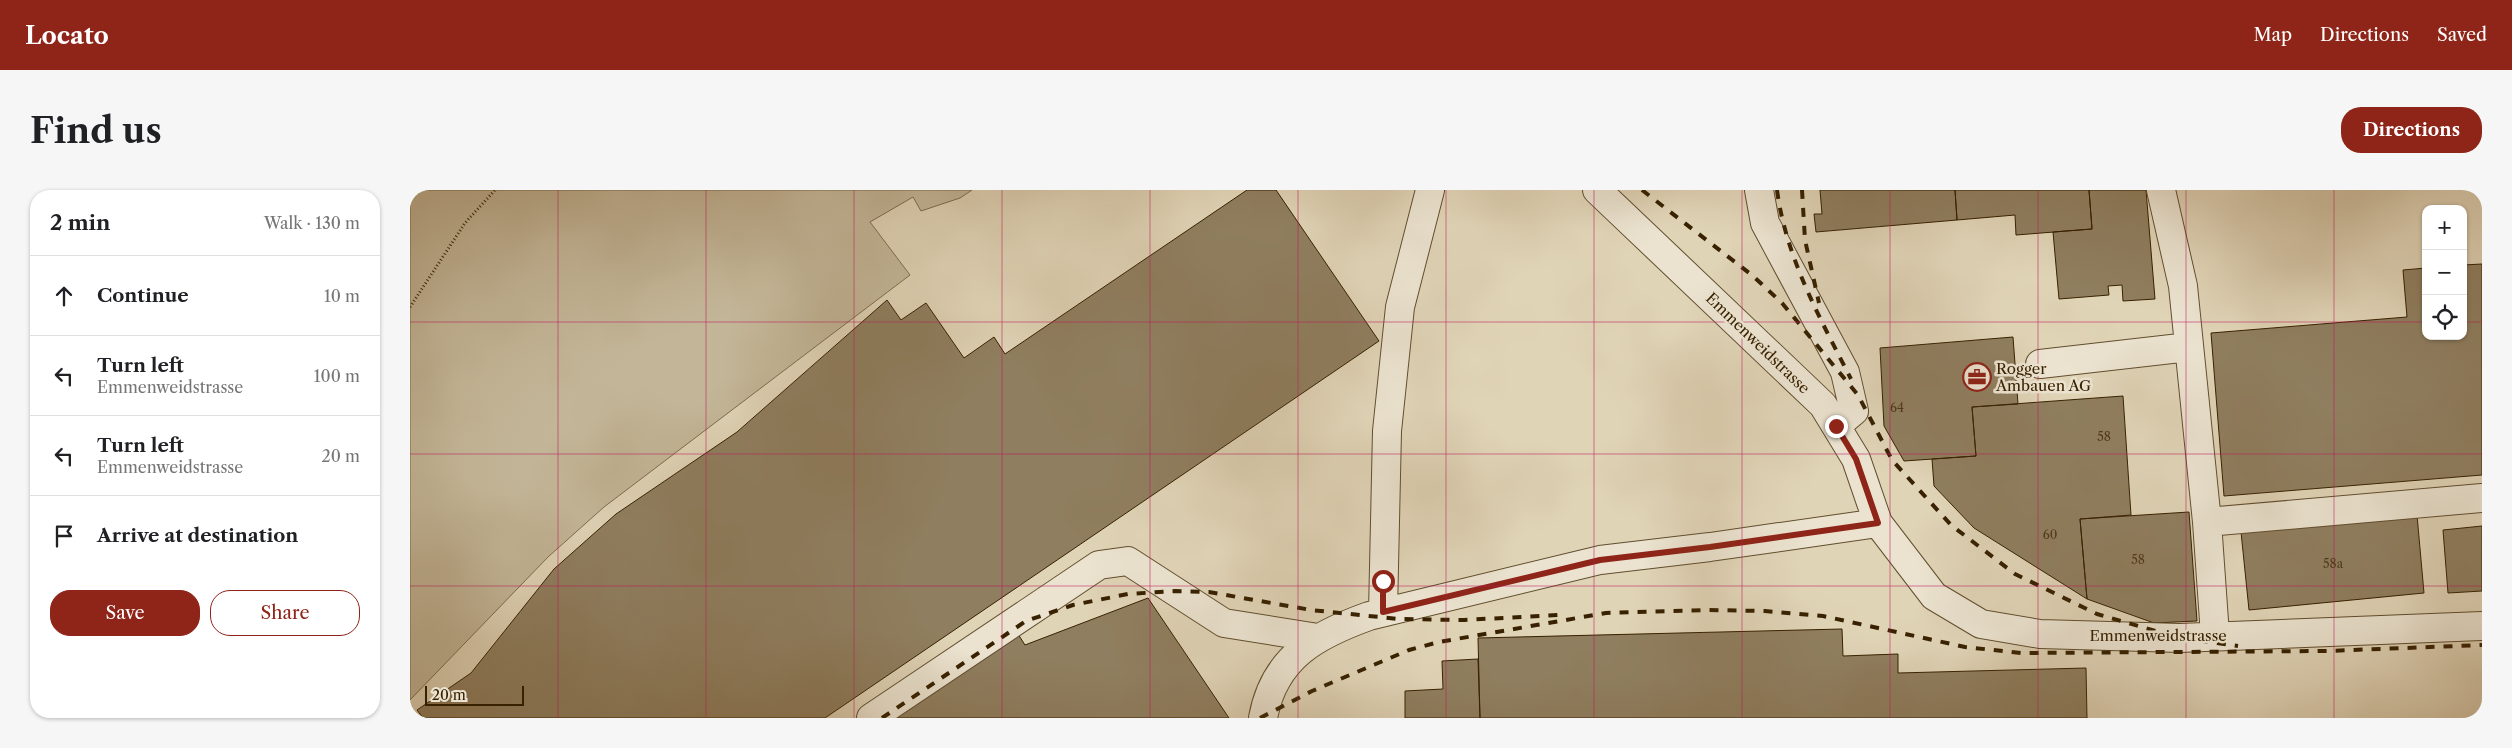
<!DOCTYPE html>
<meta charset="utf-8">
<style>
:root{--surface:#fff;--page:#f6f6f6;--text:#202124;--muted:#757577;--line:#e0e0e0;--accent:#8f2418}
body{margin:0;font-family:"Libre Caslon Text",serif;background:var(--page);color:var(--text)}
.controls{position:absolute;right:15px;top:15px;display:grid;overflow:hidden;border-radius:10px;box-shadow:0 1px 4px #0004}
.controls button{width:45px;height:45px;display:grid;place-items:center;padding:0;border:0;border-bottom:1px solid var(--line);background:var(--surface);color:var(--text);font:25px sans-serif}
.scale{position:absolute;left:15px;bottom:12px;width:99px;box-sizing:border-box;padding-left:5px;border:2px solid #372100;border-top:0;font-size:14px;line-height:18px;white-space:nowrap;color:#372100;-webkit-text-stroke:4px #ebe3d0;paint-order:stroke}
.stop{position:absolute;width:15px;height:15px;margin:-11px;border:4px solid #8f2418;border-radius:50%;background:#fff}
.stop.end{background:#8f2418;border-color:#fff;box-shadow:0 1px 5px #0008}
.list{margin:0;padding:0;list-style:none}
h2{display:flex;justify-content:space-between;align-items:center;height:65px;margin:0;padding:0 20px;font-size:21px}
h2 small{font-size:16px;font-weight:400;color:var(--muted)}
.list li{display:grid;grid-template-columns:32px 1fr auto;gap:15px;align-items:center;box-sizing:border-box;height:80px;padding:0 20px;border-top:1px solid var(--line)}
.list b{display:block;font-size:19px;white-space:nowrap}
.list p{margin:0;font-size:16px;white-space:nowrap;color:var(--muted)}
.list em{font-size:16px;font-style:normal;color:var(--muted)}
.actions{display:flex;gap:10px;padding:15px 20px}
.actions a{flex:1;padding:11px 0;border:1px solid var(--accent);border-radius:20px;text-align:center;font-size:18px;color:var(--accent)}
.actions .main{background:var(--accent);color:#fff}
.icon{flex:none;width:28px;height:28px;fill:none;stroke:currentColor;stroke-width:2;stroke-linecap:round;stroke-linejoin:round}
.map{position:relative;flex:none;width:2072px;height:528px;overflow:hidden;border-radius:20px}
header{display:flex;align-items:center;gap:30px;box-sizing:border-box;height:70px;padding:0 25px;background:var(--accent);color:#fff}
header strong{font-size:24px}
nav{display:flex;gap:28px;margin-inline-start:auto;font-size:18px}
.intro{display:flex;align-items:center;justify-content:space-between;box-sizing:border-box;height:120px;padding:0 30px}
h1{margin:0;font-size:35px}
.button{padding:12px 22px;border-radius:20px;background:var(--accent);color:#fff;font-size:18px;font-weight:700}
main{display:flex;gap:30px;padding:0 30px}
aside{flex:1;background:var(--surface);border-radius:20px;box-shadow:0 1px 4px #0004}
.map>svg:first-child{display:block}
</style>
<header>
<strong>Locato</strong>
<nav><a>Map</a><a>Directions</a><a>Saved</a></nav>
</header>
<div class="intro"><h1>Find us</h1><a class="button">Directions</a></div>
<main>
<aside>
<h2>2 min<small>Walk · 130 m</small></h2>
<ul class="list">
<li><svg class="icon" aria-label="ahead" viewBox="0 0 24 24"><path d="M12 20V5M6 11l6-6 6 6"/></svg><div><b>Continue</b></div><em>10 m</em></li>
<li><svg class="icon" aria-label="left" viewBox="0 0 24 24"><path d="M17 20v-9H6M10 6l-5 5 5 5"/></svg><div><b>Turn left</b><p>Emmenweidstrasse</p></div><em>100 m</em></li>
<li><svg class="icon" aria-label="left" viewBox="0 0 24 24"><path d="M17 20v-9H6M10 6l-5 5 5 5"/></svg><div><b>Turn left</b><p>Emmenweidstrasse</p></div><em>20 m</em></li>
<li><svg class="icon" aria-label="arrive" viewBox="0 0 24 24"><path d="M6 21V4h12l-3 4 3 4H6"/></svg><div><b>Arrive at destination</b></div></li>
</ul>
<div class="actions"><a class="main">Save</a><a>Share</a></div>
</aside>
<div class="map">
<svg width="2072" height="528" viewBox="0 0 2072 528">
<rect width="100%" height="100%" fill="#e0d4b7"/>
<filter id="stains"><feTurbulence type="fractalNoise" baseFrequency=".004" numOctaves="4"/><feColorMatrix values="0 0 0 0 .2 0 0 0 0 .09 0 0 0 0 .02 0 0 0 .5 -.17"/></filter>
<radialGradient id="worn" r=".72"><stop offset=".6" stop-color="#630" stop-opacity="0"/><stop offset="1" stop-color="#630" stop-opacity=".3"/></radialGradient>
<path fill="#c3b698" stroke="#7d6c4c" d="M0 0H562L550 8 511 21 503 7 460 32 500 85 194 317 138 367 0 510Z"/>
<path fill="#8f7e5f" stroke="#372100" d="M837 0H866L969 151 415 528H13L7 520 61 483 144 379 206 324 327 242 477 110 491 130 516 113 554 168 584 147 595 164Z
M1410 0H1545L1547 30 1406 42 1404 24H1412Z
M1545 0H1679L1682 39 1606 45 1605 25 1547 30Z
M1679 0H1736L1745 109 1713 111 1712 95 1698 96 1699 105 1649 109 1643 42 1682 39Z
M2072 74V285L1814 306 1801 143 1997 127 1993 80 2016 78V146H2053V75Z
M1603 147 1608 214 1562 217 1566 266 1494 271 1474 236 1470 158Z
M1713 206 1721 325 1670 329 1677 409 1564 338 1524 296 1522 269 1566 266 1562 217Z
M1779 322 1787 431 1744 433 1677 409 1670 329Z
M2007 325 2014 403 1839 420 1831 342Z
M2072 336V401L2038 403 2033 340Z
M738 408 819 528H484L608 444 615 455Z
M1432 439 1433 466 1488 464V483L1676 478 1677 528H1070L1068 448Z
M1068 469 1070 528H995V501L1033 499 1032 471Z"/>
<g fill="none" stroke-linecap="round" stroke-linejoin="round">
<defs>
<path id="minor" d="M1187 0 1413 215 1446 269 1468 333 1524 406 1571 434 1630 444 1770 448 2072 436
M1349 0 1355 33 1435 182 1444 221 1426 236
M1751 0 1773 96 1797 332 1805 445
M1630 174 1779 157
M1797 332 2072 308
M973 422 977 241 990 117 1020 0
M461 528 689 375 718 371 814 433 908 448
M853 528C864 467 906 445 959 426L1190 370 1300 357 1468 333"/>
</defs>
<use href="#minor" stroke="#614e2e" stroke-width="30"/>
<path stroke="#372100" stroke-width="3" stroke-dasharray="1 2.5" stroke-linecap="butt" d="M0 117 55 33 85 0"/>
<use href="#minor" stroke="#ebe3d0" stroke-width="28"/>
<path stroke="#372100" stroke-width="4" stroke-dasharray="9 9" stroke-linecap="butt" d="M1232 0 1343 86 1372 113 1448 205 1482 270 1541 335 1605 384 1687 424 1770 448 1828 456
M1367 0C1376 68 1410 128 1441 189
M1392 0 1395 50 1409 113
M472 528 616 431 663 415 718 404 765 401 799 402 901 420 989 429 1054 430 1149 425
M850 528 902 501 999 460 1029 452 1196 423 1297 420 1355 421 1413 426 1555 457 1611 463 1917 461 2072 455"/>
</g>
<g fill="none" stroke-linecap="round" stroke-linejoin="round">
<path stroke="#8f2418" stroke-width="6" d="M973 391V422L1190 370 1300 357 1468 333 1446 269 1426 236"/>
</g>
<path fill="none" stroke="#c2185b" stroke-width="1" stroke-opacity="0.55" d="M148 0V528M296 0V528M444 0V528M592 0V528M740 0V528M888 0V528M1036 0V528M1184 0V528M1332 0V528M1480 0V528M1628 0V528M1776 0V528M1924 0V528M0 132H2016M2053 132H2072M0 264H2072M0 396H2072"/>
<defs>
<symbol id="office-ring" viewBox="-11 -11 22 22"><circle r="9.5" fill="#ebe3d0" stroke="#8f2418" stroke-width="1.5"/><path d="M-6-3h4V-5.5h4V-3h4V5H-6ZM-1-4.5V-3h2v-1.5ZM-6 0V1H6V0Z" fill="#8f2418"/></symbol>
</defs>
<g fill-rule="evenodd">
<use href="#office-ring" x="1551" y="171" width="32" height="32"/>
</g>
<g text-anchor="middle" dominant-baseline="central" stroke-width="5" stroke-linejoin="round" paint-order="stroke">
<g font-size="12" fill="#4d3818">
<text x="1487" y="217">64</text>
<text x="1694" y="246">58</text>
<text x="1640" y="344">60</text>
<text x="1728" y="369">58</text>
<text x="1923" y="373">58a</text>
</g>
<g font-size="15" fill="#372100" stroke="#ebe3d0">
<text transform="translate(1348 153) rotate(44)">Emmenweidstrasse</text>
<text x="1748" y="445">Emmenweidstrasse</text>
</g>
<g font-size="15" fill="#372100" stroke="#ebe3d0" text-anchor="start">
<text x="1586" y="178">Rogger<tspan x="1586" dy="17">Ambauen AG</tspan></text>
</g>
</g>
<rect width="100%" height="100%" filter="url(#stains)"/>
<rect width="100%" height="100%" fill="url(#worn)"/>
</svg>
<div class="controls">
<button>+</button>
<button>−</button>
<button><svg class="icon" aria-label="locate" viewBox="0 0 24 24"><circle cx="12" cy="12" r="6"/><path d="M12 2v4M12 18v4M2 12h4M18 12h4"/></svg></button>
</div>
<div class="scale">20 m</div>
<div class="stop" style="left:973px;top:391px"></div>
<div class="stop end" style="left:1426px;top:236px"></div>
</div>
</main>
